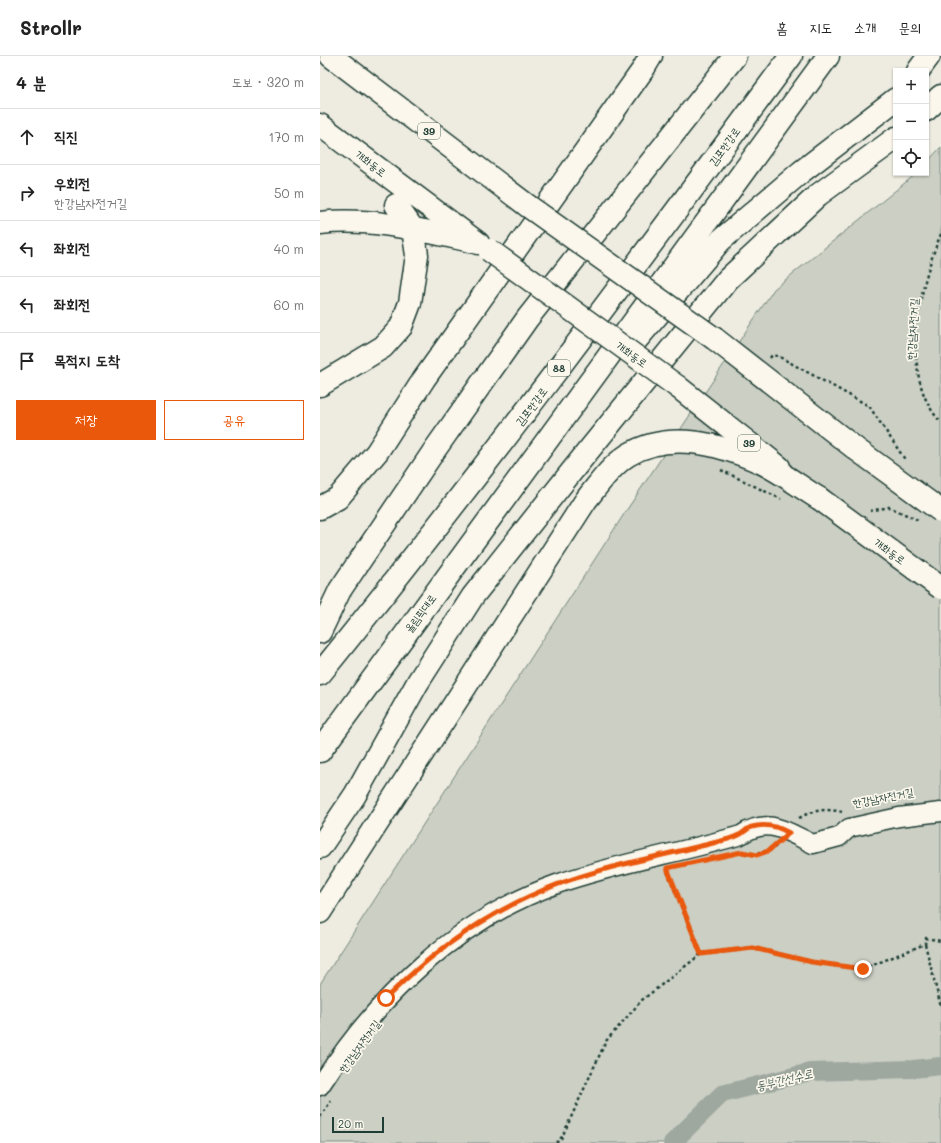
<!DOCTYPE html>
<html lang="ko">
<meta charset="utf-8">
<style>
:root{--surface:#fff;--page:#f2f2f2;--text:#222;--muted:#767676;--line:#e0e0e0;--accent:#ea580c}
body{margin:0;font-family:Mali,"Poor Story",sans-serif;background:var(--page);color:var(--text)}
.controls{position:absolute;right:12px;top:12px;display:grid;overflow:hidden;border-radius:0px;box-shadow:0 1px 3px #0004}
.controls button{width:36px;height:36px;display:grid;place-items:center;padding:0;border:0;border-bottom:1px solid var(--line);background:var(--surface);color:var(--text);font:20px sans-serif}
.scale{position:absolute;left:12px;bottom:10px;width:52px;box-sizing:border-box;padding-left:4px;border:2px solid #1f3d34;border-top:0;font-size:11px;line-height:14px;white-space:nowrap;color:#1f3d34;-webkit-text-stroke:3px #fbf7ec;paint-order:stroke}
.stop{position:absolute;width:12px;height:12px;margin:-9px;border:3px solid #ea580c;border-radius:50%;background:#fff}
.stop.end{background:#ea580c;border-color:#fff;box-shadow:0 1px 4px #0008}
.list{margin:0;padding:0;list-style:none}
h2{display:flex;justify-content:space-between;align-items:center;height:52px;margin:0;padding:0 16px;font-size:17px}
h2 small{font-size:13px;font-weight:400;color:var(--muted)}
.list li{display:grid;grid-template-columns:26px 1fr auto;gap:12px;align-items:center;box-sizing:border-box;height:56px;padding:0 16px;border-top:1px solid var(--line)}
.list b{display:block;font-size:15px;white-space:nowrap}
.list p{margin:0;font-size:13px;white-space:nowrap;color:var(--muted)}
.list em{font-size:13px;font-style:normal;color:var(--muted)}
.actions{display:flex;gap:8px;padding:12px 16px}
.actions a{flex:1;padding:9px 0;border:1px solid var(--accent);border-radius:0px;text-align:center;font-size:14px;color:var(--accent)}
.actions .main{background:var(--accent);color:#fff}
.icon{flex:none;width:22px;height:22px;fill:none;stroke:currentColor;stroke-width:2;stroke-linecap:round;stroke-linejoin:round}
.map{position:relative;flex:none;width:621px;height:1087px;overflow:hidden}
header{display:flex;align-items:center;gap:24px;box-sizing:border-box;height:56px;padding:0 20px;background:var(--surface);border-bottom:1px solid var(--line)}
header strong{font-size:19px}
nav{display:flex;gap:22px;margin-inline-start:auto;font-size:14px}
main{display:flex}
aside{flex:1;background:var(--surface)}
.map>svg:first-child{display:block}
</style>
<header>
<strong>Strollr</strong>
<nav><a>홈</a><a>지도</a><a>소개</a><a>문의</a></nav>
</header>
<main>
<aside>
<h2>4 분<small>도보 · 320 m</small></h2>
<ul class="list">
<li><svg class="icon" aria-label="ahead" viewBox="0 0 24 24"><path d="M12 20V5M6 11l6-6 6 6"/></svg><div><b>직진</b></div><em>170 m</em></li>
<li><svg class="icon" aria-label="right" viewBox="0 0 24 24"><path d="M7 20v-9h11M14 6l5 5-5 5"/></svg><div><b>우회전</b><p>한강남자전거길</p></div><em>50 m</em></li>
<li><svg class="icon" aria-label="left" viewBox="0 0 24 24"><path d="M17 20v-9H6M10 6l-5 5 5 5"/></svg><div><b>좌회전</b></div><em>40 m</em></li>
<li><svg class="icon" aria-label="left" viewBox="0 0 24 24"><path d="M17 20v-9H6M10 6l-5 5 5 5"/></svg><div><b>좌회전</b></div><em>60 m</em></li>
<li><svg class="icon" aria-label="arrive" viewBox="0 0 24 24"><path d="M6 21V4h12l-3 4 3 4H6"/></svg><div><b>목적지 도착</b></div></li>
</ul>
<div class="actions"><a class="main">저장</a><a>공유</a></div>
</aside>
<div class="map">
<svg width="621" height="1087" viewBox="0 0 621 1087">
<rect width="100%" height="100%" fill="#eeece1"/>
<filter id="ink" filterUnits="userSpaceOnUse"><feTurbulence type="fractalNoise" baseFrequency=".025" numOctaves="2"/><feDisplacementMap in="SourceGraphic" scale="8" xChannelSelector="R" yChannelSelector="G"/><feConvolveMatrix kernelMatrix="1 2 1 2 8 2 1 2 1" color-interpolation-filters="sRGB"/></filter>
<g filter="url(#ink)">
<path fill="#cbcfc4" stroke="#75867c" d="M621 91V1087H0V928L306 455 454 233 597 117H606V107Z"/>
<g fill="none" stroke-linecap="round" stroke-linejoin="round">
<path stroke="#9fa89f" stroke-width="18" d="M352 1087 402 1038 490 1016 593 1013 621 1010"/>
<defs>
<path id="minor" d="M0 1030C57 941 136 864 237 828 297 807 360 797 421 779 448 760 467 776 493 788L519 781 529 772 579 761 621 756"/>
<path id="major" d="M11 0 208 150
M0 69 158 187
M395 283 536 393
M358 331 459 411"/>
<path id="highway" d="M598 15 609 0
M606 54 621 40
M0 167C52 161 105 175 156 186
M313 288 401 184 481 116 576 43
M0 329 63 291 81 271 90 247 97 199 93 173 76 149
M0 452 18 442 57 396 104 323 322 15 331 0
M0 576 20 534 116 392 207 263 415 0
M0 618C163 417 317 208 471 0
M0 695 508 0
M0 791 35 739 98 626 153 540 260 405 408 223 498 139 576 82
M0 856 266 444C278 429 291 410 308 399 349 374 399 388 440 406 460 415 480 431 500 443"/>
</defs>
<use href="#minor" stroke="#1f3d34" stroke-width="21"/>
<use href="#major" stroke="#1f3d34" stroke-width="25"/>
<use href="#highway" stroke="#1f3d34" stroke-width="25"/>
<path stroke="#1f3d34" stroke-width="2.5" stroke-dasharray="3 3" stroke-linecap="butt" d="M621 178C599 229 578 322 621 366
M450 302 452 299 458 300 549 350 586 405
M401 414 461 443
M550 455 569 451 598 464
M479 762C493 754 506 752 522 756
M425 797C438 799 446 797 456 790
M348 816 381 898
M605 888 621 951
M0 1061 11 1045
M236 1087 242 1081 286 985 322 944 381 898 433 892 492 906 543 913 605 888 606 882 621 885"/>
<use href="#minor" stroke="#fbf7ec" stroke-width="18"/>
<use href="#major" stroke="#fbf7ec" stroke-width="22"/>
<use href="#highway" stroke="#fbf7ec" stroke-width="22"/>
<defs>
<path id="major-bridge" d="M208 150 395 283
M169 194 358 331
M536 393 621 455
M500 443 621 532"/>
</defs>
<use href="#major-bridge" stroke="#1f3d34" stroke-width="25" stroke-linecap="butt"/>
<use href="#major-bridge" stroke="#fbf7ec" stroke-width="22"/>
</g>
</g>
<g fill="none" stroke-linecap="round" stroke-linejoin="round" filter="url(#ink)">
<path stroke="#ea580c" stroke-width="5" d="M66 942C115 893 171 854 236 829 286 810 341 800 393 787 402 785 411 783 419 779 424 777 427 772 432 771 445 767 459 771 469 777L448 795 437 799 422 796 347 812 381 898 433 892 492 906 543 913"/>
</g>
<g text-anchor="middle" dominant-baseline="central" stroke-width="3.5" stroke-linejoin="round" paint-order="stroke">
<g fill="#fbf7ec" stroke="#61756b" stroke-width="1">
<rect x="98" y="67" width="22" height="16" rx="3"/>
<rect x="228" y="304" width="22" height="16" rx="3"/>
<rect x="418" y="379" width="22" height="16" rx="3"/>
</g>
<g font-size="10" font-weight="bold" fill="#1f3d34">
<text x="109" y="75">39</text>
<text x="239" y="312">88</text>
<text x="429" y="387">39</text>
</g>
<g font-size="11" fill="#1f3d34" stroke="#fbf7ec">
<text transform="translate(404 90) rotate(-54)">김포한강로</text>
<text transform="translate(51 107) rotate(37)">개화동로</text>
<text transform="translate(592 273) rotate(-87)">한강남자전거길</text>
<text transform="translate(312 298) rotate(36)">개화동로</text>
<text transform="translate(211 350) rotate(-53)">김포한강로</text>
<text transform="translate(570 495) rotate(36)">개화동로</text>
<text transform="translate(100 557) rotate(-54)">올림픽대로</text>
<text transform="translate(563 741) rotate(-11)">한강남자전거길</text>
<text transform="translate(39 990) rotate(-54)">한강남자전거길</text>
</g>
<g font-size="12" font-style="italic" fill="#455d54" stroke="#fbf7ec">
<text transform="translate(464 1023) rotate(-13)">동부간선수로</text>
</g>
</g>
</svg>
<div class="controls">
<button>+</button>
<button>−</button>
<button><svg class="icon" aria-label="locate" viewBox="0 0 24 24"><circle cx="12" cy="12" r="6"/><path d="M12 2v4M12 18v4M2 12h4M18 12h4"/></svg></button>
</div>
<div class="scale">20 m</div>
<div class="stop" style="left:66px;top:942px"></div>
<div class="stop end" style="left:543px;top:913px"></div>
</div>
</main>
